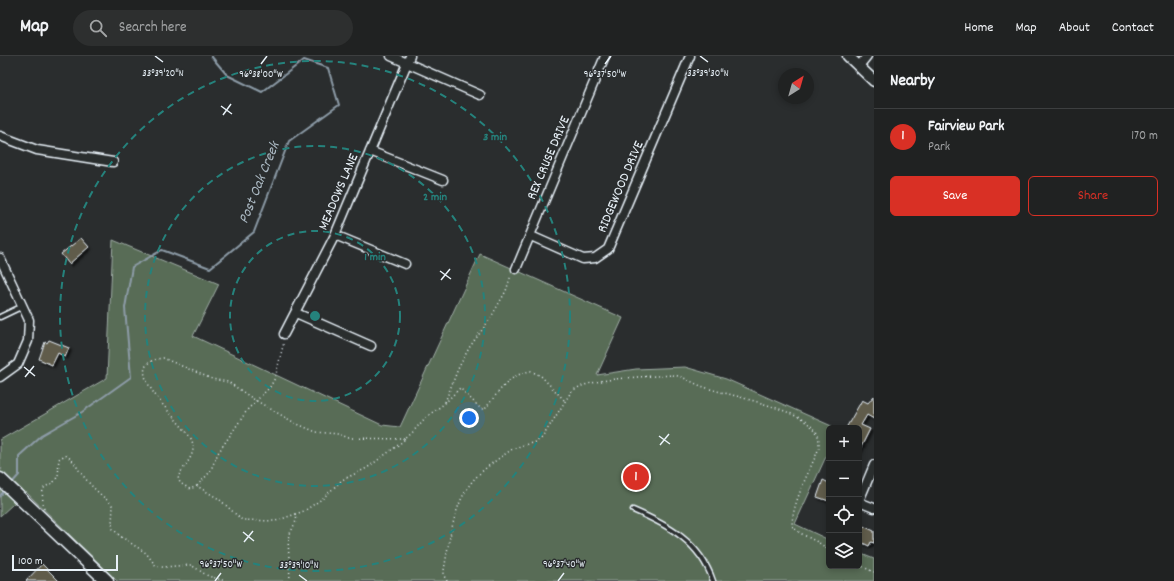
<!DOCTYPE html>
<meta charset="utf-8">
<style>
:root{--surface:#202222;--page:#2d2f2f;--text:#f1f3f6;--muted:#a2a4a5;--line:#3d3f40;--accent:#d93025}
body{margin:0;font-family:Dekko,sans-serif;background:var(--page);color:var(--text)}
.controls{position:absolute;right:12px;bottom:12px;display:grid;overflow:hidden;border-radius:6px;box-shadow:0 2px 6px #0003}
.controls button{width:36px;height:36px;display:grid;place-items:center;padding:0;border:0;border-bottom:1px solid var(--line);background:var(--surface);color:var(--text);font:20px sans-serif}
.compass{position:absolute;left:778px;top:12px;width:36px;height:36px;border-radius:50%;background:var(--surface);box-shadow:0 2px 6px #0003;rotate:37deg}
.scale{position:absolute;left:12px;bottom:10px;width:106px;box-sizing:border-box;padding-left:4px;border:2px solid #e8f1f8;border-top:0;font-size:11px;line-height:14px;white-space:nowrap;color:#e8f1f8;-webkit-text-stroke:3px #2a2d2e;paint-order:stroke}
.you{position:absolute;left:469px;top:362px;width:14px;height:14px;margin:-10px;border:3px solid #fff;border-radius:50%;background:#1a73e8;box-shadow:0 0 0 6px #1a73e833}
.badge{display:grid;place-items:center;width:26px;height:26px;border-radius:50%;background:var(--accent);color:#fff;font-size:13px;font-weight:700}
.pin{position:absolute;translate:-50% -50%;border:2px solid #fff;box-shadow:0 1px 4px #0006}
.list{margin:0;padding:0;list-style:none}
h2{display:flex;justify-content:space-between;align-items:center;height:52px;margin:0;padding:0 16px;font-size:17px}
h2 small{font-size:13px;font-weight:400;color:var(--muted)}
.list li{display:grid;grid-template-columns:26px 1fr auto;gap:12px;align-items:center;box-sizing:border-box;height:56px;padding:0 16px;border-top:1px solid var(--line)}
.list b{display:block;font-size:15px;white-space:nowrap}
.list p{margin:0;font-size:13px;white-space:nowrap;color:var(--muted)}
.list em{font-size:13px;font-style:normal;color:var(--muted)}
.actions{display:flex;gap:8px;padding:12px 16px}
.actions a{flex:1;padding:9px 0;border:1px solid var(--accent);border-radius:6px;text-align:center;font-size:14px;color:var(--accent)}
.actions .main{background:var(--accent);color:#fff}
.icon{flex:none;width:22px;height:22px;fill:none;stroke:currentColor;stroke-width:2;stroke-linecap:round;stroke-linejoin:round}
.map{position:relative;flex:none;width:874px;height:525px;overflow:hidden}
header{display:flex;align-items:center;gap:24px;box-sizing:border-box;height:56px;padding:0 20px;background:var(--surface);border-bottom:1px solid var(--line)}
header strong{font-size:19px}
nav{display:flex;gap:22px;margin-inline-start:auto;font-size:14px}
.search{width:280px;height:36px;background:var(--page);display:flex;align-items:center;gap:10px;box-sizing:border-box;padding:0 14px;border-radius:22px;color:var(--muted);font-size:15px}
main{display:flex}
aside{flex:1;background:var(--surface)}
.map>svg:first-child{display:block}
</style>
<header>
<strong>Map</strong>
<div class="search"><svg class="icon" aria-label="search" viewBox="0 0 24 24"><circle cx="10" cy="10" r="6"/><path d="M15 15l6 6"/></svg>Search here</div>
<nav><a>Home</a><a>Map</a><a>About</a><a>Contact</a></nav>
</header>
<main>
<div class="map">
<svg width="874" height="525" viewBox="0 0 874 525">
<defs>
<filter id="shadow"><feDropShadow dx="2.5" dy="2.5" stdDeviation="1" flood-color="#0009"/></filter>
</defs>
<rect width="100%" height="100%" fill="#2a2d2e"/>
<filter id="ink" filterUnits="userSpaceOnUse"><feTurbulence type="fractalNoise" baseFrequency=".025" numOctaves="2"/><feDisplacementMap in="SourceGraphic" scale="8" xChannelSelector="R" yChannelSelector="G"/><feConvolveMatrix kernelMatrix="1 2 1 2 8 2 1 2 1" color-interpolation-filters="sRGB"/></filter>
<g filter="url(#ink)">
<path fill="#596c56" stroke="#a0aea7" d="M113 184 219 228 193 280 382 369 400 371 480 198 623 262 597 319 636 313 685 311 726 323 836 372H829V394L795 468 829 484V510H859V497L874 503V525H117L26 436 0 460V415L2 413 0 411V384L107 322Z"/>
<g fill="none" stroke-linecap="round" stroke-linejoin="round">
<path stroke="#8d9ca8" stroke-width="2" d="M11 428 19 419V400L42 379 82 356 131 321 125 252 132 211 162 194 210 212 254 176 289 85 339 49 328 12 304 4 262 36 227 19 211 0
M0 440 5 434"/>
</g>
<path fill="#615b4b" stroke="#e8f1f8" filter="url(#shadow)" d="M81 182 89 191 69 208 61 198Z
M49 284 69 292 65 301 58 297 52 309 39 303 45 286 47 287Z
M874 340V363L867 359 861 369 870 373 859 395V372H846L862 344 868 347Z
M823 424 829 427V445L817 441Z
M859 468 874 475V487L871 486 869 490 859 485Z
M42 508 59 525H26Z"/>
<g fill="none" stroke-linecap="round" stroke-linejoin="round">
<defs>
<path id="service" d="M0 261 23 250
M633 454C668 469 700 486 713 525"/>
<path id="minor" d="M391 0 480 39
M859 10 867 0
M0 80 37 94 113 106
M370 95 443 124
M335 179 405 208
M531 180 583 203 595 202 608 193 690 0
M0 202 29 264 28 285 18 308 0 321
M516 213 605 0
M296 257 371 290
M284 278 335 179 410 0
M859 445 874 409
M859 446 874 452"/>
<path id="tertiary" d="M848 0 874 25"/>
<path id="secondary" d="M0 423 107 525"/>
</defs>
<use href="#service" stroke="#e8f1f8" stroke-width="7"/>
<use href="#minor" stroke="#e8f1f8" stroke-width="11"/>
<use href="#tertiary" stroke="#e8f1f8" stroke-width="13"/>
<use href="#secondary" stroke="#e8f1f8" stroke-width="15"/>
<path stroke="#e8f1f8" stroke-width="1.5" stroke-dasharray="1 3" stroke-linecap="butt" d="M445 346 458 313 469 292 490 263 506 235 511 219
M405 383 349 382 338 378 316 376 295 367 255 344 228 326 212 323 163 302C110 308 187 369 192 385 197 399 184 409 178 421L180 427 190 433 197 430 219 443 242 464 276 465 304 455 322 443 342 424 367 412 397 390 412 377 426 361 444 348 460 332 481 353H485C498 337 509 318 531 315L541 320 565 345
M197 430 210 416 218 397 248 353 270 331 275 322 284 286
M44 452C38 420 51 437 58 419 59 415 58 408 59 403L65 399C75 405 75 409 81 417 90 429 100 439 111 447L113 451 112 467 113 473 120 480 146 497 156 510 162 511 191 509 208 520 226 525
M859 509 874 516
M290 525 288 482 296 465 297 458
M447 525 444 520V514C449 487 453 450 471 427 481 414 498 403 511 394 521 388 533 389 542 382L571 336C588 321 648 321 672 319 683 320 691 326 701 330 732 341 787 349 811 370 819 376 819 383 819 392 810 414 792 447 792 470 803 482 818 483 829 495"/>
<use href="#service" stroke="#2a2d2e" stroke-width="4"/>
<use href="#minor" stroke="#2a2d2e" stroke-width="8"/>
<use href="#tertiary" stroke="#2a2d2e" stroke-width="10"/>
<use href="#secondary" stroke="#2a2d2e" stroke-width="12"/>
</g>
</g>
<path fill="none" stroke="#e8f1f8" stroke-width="1.5" d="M155 0 163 6M700 0 708 6M261 8 267 0M605 8 611 0M221 50 232 58M223 59 231 48M440 215 451 223M441 224 450 213M24 311 35 320M25 321 34 310M659 380 670 388M660 389 669 378M243 476 254 485M244 486 253 475M299 519 307 525M215 525 221 517M558 525 564 517"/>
<g fill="none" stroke="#25827c" stroke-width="2" stroke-dasharray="7 5">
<circle cx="315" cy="260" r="85"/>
<circle cx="315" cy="260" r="170"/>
<circle cx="315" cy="260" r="255"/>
</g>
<g text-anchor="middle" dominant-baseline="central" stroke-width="3" stroke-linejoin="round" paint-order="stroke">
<g font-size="14" fill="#e8f1f8" stroke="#2a2d2e">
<text transform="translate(549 102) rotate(-67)">REX CRUSE DRIVE</text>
<text transform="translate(621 131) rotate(-67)">RIDGEWOOD DRIVE</text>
<text transform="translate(339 136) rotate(-67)">MEADOWS LANE</text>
</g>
<g font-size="15" font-style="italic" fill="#abb9c3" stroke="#2a2d2e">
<text transform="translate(260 127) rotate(-68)">Post Oak Creek</text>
</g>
</g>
<g font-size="10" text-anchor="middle" fill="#e8f1f8" stroke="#2a2d2e" stroke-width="3" stroke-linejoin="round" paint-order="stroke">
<text x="163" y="20">33°39'20"N</text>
<text x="708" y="20">33°39'30"N</text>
<text x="261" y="21">96°38'00"W</text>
<text x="605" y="21">96°37'50"W</text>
<text x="221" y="511">96°37'50"W</text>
<text x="564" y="511">96°37'40"W</text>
<text x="299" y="512">33°39'10"N</text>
</g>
<circle cx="315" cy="260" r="6" fill="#25827c" stroke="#2a2d2e" stroke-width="2"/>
<g font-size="12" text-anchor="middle" font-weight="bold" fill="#25827c" stroke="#2a2d2e" stroke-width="3" stroke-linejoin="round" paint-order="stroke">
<text x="495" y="84">3 min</text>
<text x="435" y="144">2 min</text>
<text x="375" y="204">1 min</text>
</g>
</svg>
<div class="controls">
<button>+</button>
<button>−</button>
<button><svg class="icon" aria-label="locate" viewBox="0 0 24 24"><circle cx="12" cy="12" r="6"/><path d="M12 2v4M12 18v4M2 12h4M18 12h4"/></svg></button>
<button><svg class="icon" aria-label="layers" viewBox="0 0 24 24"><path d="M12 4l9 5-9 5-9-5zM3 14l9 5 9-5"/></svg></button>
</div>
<svg class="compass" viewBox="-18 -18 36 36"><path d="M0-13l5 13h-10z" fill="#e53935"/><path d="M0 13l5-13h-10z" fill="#a2a4a5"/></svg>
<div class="scale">100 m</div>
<div class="you"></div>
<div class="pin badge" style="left:636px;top:421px">1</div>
</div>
<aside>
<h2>Nearby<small></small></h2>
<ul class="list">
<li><span class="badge">1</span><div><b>Fairview Park</b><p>Park</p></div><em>170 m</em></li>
</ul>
<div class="actions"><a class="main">Save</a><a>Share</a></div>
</aside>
</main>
